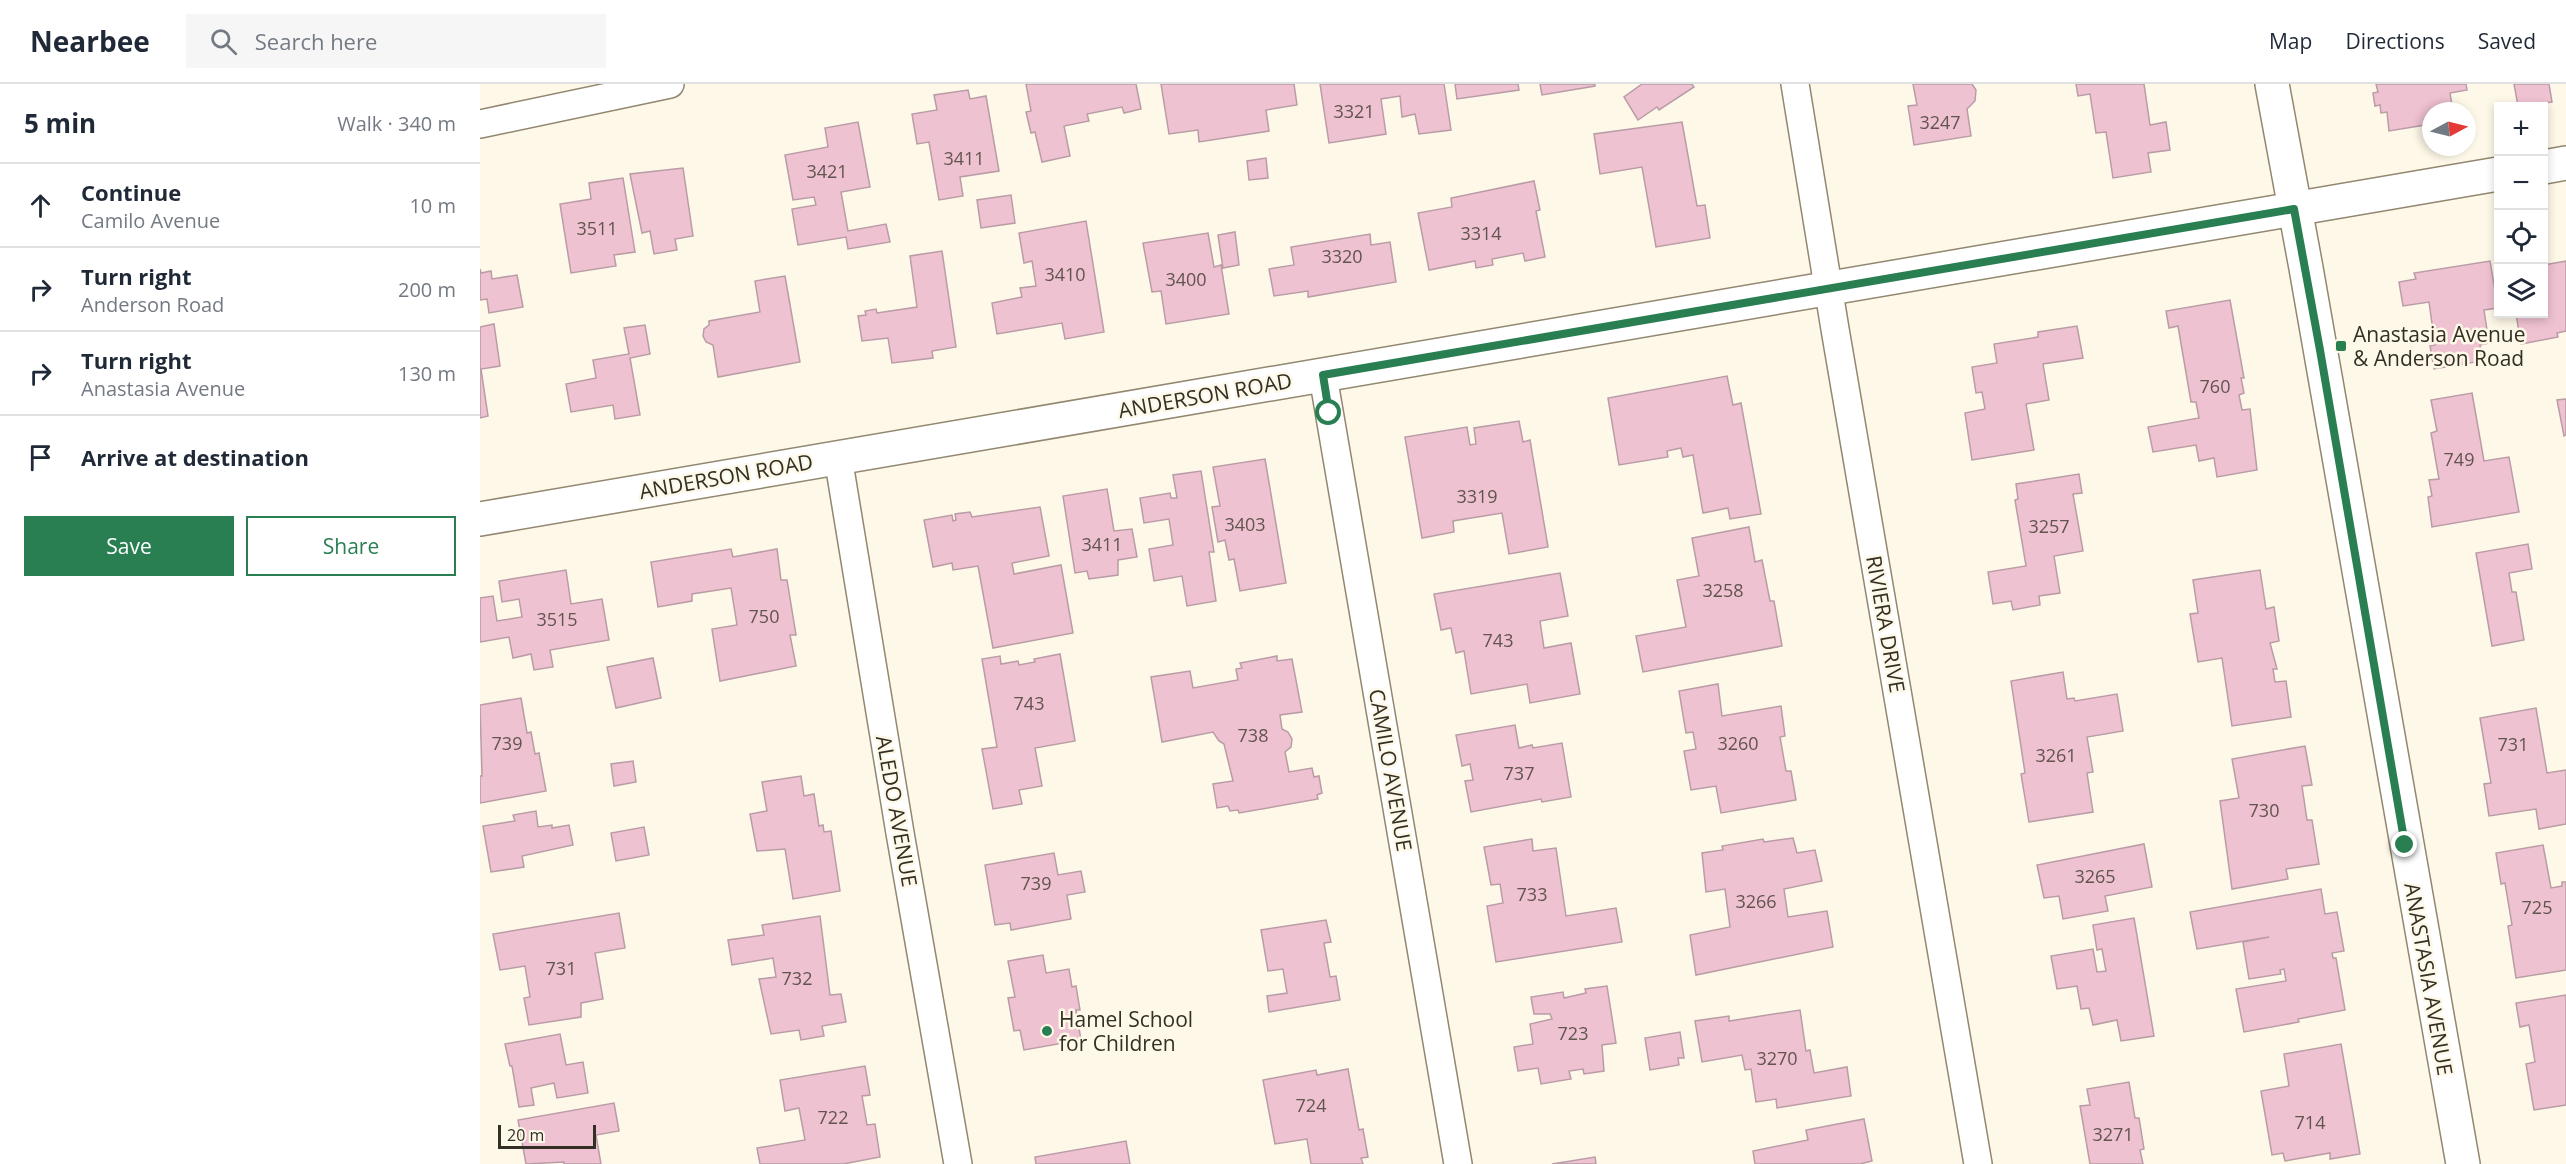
<!DOCTYPE html>
<meta charset="utf-8">
<style>
:root{--surface:#fff;--page:#f6f6f7;--text:#1f2937;--muted:#747a83;--line:#e0e1e3;--accent:#297f52}
body{margin:0;font-family:"Open Sans",sans-serif;background:var(--page);color:var(--text)}
.controls{position:absolute;right:18px;top:18px;display:grid;overflow:hidden;border-radius:0px;box-shadow:0 3px 9px #0003}
.controls button{width:54px;height:54px;display:grid;place-items:center;padding:0;border:0;border-bottom:2px solid var(--line);background:var(--surface);color:var(--text);font:30px sans-serif}
.compass{position:absolute;left:1942px;top:18px;width:54px;height:54px;border-radius:50%;background:var(--surface);box-shadow:0 3px 9px #0003;rotate:83deg}
.scale{position:absolute;left:18px;bottom:15px;width:98px;box-sizing:border-box;padding-left:6px;border:3px solid #332f24;border-top:0;font-size:16px;line-height:21px;white-space:nowrap;color:#332f24;-webkit-text-stroke:4px #fef8e8;paint-order:stroke}
.stop{position:absolute;width:18px;height:18px;margin:-14px;border:4px solid #297f52;border-radius:50%;background:#fff}
.stop.end{background:#297f52;border-color:#fff;box-shadow:0 2px 6px #0008}
.list{margin:0;padding:0;list-style:none}
h2{display:flex;justify-content:space-between;align-items:center;height:78px;margin:0;padding:0 24px;font-size:26px}
h2 small{font-size:20px;font-weight:400;color:var(--muted)}
.list li{display:grid;grid-template-columns:39px 1fr auto;gap:18px;align-items:center;box-sizing:border-box;height:84px;padding:0 24px;border-top:2px solid var(--line)}
.list b{display:block;font-size:22px;white-space:nowrap}
.list p{margin:0;font-size:20px;white-space:nowrap;color:var(--muted)}
.list em{font-size:20px;font-style:normal;color:var(--muted)}
.actions{display:flex;gap:12px;padding:18px 24px}
.actions a{flex:1;padding:14px 0;border:2px solid var(--accent);border-radius:0px;text-align:center;font-size:21px;color:var(--accent)}
.actions .main{background:var(--accent);color:#fff}
.icon{flex:none;width:33px;height:33px;fill:none;stroke:currentColor;stroke-width:2;stroke-linecap:round;stroke-linejoin:round}
.map{position:relative;flex:none;width:2086px;height:1080px;overflow:hidden}
header{display:flex;align-items:center;gap:36px;box-sizing:border-box;height:84px;padding:0 30px;background:var(--surface);border-bottom:2px solid var(--line)}
header strong{font-size:28px}
nav{display:flex;gap:33px;margin-inline-start:auto;font-size:21px}
.search{width:420px;height:54px;background:var(--page);display:flex;align-items:center;gap:15px;box-sizing:border-box;padding:0 21px;border-radius:0px;color:var(--muted);font-size:22px}
main{display:flex}
aside{flex:1;background:var(--surface)}
.map>svg:first-child{display:block}
</style>
<header>
<strong>Nearbee</strong>
<div class="search"><svg class="icon" aria-label="search" viewBox="0 0 24 24"><circle cx="10" cy="10" r="6"/><path d="M15 15l6 6"/></svg>Search here</div>
<nav><a>Map</a><a>Directions</a><a>Saved</a></nav>
</header>
<main>
<aside>
<h2>5 min<small>Walk · 340 m</small></h2>
<ul class="list">
<li><svg class="icon" aria-label="ahead" viewBox="0 0 24 24"><path d="M12 20V5M6 11l6-6 6 6"/></svg><div><b>Continue</b><p>Camilo Avenue</p></div><em>10 m</em></li>
<li><svg class="icon" aria-label="right" viewBox="0 0 24 24"><path d="M7 20v-9h11M14 6l5 5-5 5"/></svg><div><b>Turn right</b><p>Anderson Road</p></div><em>200 m</em></li>
<li><svg class="icon" aria-label="right" viewBox="0 0 24 24"><path d="M7 20v-9h11M14 6l5 5-5 5"/></svg><div><b>Turn right</b><p>Anastasia Avenue</p></div><em>130 m</em></li>
<li><svg class="icon" aria-label="arrive" viewBox="0 0 24 24"><path d="M6 21V4h12l-3 4 3 4H6"/></svg><div><b>Arrive at destination</b></div></li>
</ul>
<div class="actions"><a class="main">Save</a><a>Share</a></div>
</aside>
<div class="map">
<svg width="2086" height="1080" viewBox="0 0 2086 1080">
<rect width="100%" height="100%" fill="#fef8e8"/>
<path fill="#efc2d1" stroke="#b99ca6" stroke-width="1.5" d="M546 0H656L661 25 644 29 642 23 607 30 609 37 584 42 590 72 562 78 555 48 551 49 546 28 551 27Z
M681 0H814L817 21 786 26 789 47 719 58 718 46 689 50Z
M840 0H964L971 46 939 50 935 30 922 33 920 12 901 15 906 50 849 59Z
M975 0H1038L1039 6 977 15Z
M1060 0H1115V2L1062 11Z
M1162 0H1212L1214 3 1179 26 1177 23 1158 36 1144 13Z
M1433 0H1492L1496 6 1495 17 1487 25 1491 52 1434 61 1428 22 1437 21Z
M1596 0H1664L1670 41 1686 38 1690 66 1668 69 1671 88 1633 94 1626 48 1616 49 1610 10 1598 12Z
M1896 0H1986L1987 6 1970 9 1973 27H1951V40L1909 47 1907 28 1901 29 1900 21 1895 22 1893 9 1898 8Z
M2034 0H2069L2072 18 2038 22Z
M488 6 490 15 506 12 519 87 480 93 483 112 459 116 449 58 437 60 432 30 457 26 454 11Z
M378 38 390 103 361 108 368 147 406 140 410 158 368 165 366 153 318 161 312 125 336 121 334 113 313 116 305 71 348 63 345 44Z
M1202 38 1217 122 1225 121 1230 154 1176 163 1162 83 1120 90 1114 50Z
M786 74 788 94 769 96 767 77Z
M203 84 213 152 195 155 197 166 174 170 170 147 162 149 150 90Z
M143 94 155 168 134 171 136 182 91 189 80 120 111 115 109 99Z
M1054 97 1060 126 1056 127 1065 173 1045 177 1043 169 1012 175 1013 181 996 184 995 177 949 186 938 129 972 123 971 114Z
M531 111 535 139 501 144 497 116Z
M606 137 624 248 585 255 582 239 517 250 512 219 542 213 540 204 556 202 552 177 544 179 539 149Z
M755 148 759 181 743 184 738 151Z
M728 149 734 183 741 181 749 230 686 240 681 207 672 208 663 159Z
M890 150 891 161 910 158 916 198 828 213V207L794 212 789 185 814 181 811 163Z
M462 167 476 263 452 267 453 274 412 279 408 254 382 257 378 232 386 231 385 227 396 225 397 229 437 223 430 172Z
M2010 177 2018 224 2004 226 2009 259 2000 261 2002 277 1954 285 1950 262 1955 261 1949 218 1923 222 1919 198 1936 195 1934 189Z
M2086 177V247L2077 249 2078 253 2041 260 2036 230H2064V181Z
M0 185 1 189 11 187 12 195 37 191 43 223 9 229 7 215 0 216Z
M305 192 320 278 238 293 233 261 226 258 223 252 224 245 229 241V237L280 228 275 197Z
M1750 216 1764 294H1761L1764 309 1759 311 1762 326 1770 325 1777 386 1737 393 1734 374 1719 377 1716 361 1673 368 1668 343 1719 334 1716 318H1711L1698 242 1689 244 1686 227Z
M14 240 20 282 1 285 8 332 0 334V243Z
M165 241 170 270 150 274 160 331 135 335 133 321 91 328 86 300 116 294 113 276 149 270 144 244Z
M1597 242 1603 274 1563 280 1569 316 1546 320 1554 366 1492 376 1485 329 1505 325 1502 308 1496 309 1492 283 1517 279 1514 260 1558 253V248Z
M1247 292 1253 321 1261 319 1281 430 1250 435 1248 424 1223 429 1213 371 1203 373 1201 364 1187 367 1188 373 1139 381 1128 314Z
M1992 309 2004 377 2029 373 2039 428 1952 443 1948 413 1952 412 1949 396 1959 395 1951 349 1957 347 1951 316Z
M2086 315V351L2084 352 2077 316Z
M1039 337 1043 358 1050 356 1068 463 1029 470 1022 429 973 437 974 448 942 454 925 353 987 343 990 361 996 360 994 344Z
M785 375 806 499 760 507 754 475 749 476 745 456 738 458 732 423 740 422 733 383Z
M721 387 734 468H729L736 517 707 522 702 492 674 497 669 465 693 461 689 435 664 439 660 414 690 409 691 414H697L693 391Z
M1599 390 1602 409 1593 410 1603 467 1574 472 1580 509 1559 512 1560 521 1533 526 1531 517 1513 520 1508 488 1546 482 1535 416 1538 415 1536 400Z
M627 405 634 447 652 445 657 473 638 476V491L609 495 607 487 595 489 583 412Z
M560 423 569 472 532 479 534 490 581 481 593 549 513 564 498 482 473 486 472 479 453 483 444 436 472 431 473 437 476 436 475 430 490 428 492 433Z
M1269 443 1275 478 1282 476 1290 517H1294L1302 562 1163 588 1156 552 1206 543 1197 496 1219 492 1212 454Z
M2048 460 2052 485 2029 489 2032 508H2036L2044 556 2012 562 1996 469Z
M251 465 253 473 297 465 301 496H307L316 551H310L316 582 240 597 232 545 257 541 251 504 212 510V517L178 523 171 478Z
M86 486 91 520 122 515 129 556 70 566 73 583 54 586 51 570 33 574 29 553 0 558V514L13 512 17 537 42 533 39 515 22 518 19 497Z
M1780 486 1786 525 1794 523 1799 557 1790 559 1797 585H1793L1795 598 1806 597 1811 633 1752 642 1742 574 1718 578 1710 530 1718 529 1713 496Z
M1080 489 1088 532 1060 537 1064 564 1091 559 1100 610 1050 619 1047 600 991 610 984 567 976 569 971 544 961 546 954 510Z
M580 570 595 657 555 664 562 702 539 706 542 720 513 725 502 665 517 663 502 575 520 572 521 580 538 577 539 581 555 578 554 575Z
M797 572V577L812 575 822 628 800 631 802 645 808 648 812 655 811 663 805 668 809 688 832 684 834 693 839 692 842 709 837 711 838 715 759 729 758 726 750 727 748 722 737 724 733 700 753 697 744 660 739 657 733 648 682 658 671 593 710 587 713 604 758 596 756 585 762 584 760 579Z
M173 574 181 614 136 624 127 583Z
M1583 588 1587 615 1594 614 1595 617 1637 610 1643 647 1607 653 1613 688 1607 689 1613 728 1549 738 1541 690 1545 689 1531 597Z
M1238 600 1242 632 1301 622 1305 652 1300 653 1306 687H1311L1316 716 1241 729 1236 702 1211 706 1204 667 1216 665 1213 648 1206 649 1199 607Z
M41 614 47 649 51 648 55 670 59 669 66 707 0 719V692H2L0 621Z
M2056 624 2067 689 2086 686V740L2059 745 2056 725 2009 732 2004 700 2011 699 2000 634Z
M1035 641 1039 664 1052 661 1053 664 1082 659 1091 713 1062 718 1061 715 991 728 985 697 993 696 990 680 982 682 976 651Z
M1825 662 1832 701 1822 702 1827 736H1832L1839 780 1806 785 1808 795 1752 805 1740 717 1759 714 1752 675Z
M153 677 156 698 134 702 131 680Z
M321 692 324 712 334 710 339 742 343 741 344 748 351 747 360 807 313 815 305 765 277 767 270 730 287 727 282 698Z
M56 727 58 743 72 741V744L89 741 93 761 42 772 44 783 11 788 3 742 35 737 33 731Z
M164 743 169 771 136 777 131 749Z
M1313 754 1317 769 1335 766 1342 797 1304 805 1308 833 1347 827 1353 863 1216 891 1210 851 1250 843 1245 805 1226 808 1222 769 1243 766 1242 762 1283 755 1284 758Z
M1052 755 1053 767 1076 764 1086 832 1136 824 1142 858 1016 878 1007 822 1023 819 1020 800 1011 801 1004 763Z
M1664 760 1672 803 1625 812 1628 827 1583 835 1579 812 1564 814 1557 781Z
M2063 761 2071 804 2082 802V798H2086V886L2036 894 2028 842 2032 841 2025 799 2021 800 2016 769Z
M574 769 578 791 601 787 605 808 587 811 591 835 531 846 530 839 515 841 505 781Z
M1841 805 1845 830 1857 828 1864 867 1852 869 1853 874H1856L1865 926 1818 935 1819 938 1764 948 1756 905 1806 897 1804 885 1800 886 1801 890 1769 895 1763 858 1789 853 1717 865 1710 828Z
M139 829 145 864 115 869 123 915 101 919V933L49 941 44 914 50 913 45 882 20 886 13 850Z
M340 832 350 911 361 910 366 938 342 942 344 952 321 956 319 946 291 950 279 895 296 893 293 874 252 881 248 856 284 851 282 841Z
M1654 834 1674 952 1641 957 1637 936 1613 941 1609 924 1601 925 1597 902 1577 905 1571 872 1613 865 1617 888 1626 887 1622 865 1617 866 1613 841Z
M846 836 851 858 844 859 850 893 856 892 860 916 789 928 787 912 807 909 803 885 788 887 781 846Z
M563 871 566 889 589 885 592 903 596 902 600 926H596L601 956 544 966 540 946 534 947 528 914 535 913 528 877Z
M1127 902 1136 959 1122 961 1124 987 1104 990 1103 985 1089 987 1091 995 1061 1000 1058 984 1038 987 1034 963 1053 960 1050 940 1072 935 1070 930H1054L1051 913 1083 908 1084 914 1106 909 1105 905Z
M2086 911V1021L2054 1026 2046 980 2055 978 2049 941 2040 943 2036 919Z
M1320 926 1326 967 1330 966 1334 989 1367 983 1371 1012 1297 1024 1296 1015 1276 1018 1271 985 1265 986 1262 971 1222 978 1215 937 1249 932V937Z
M1200 948 1204 974H1198L1199 981 1170 986 1165 954Z
M80 950 86 981 103 978 108 1009 77 1014 74 999 51 1004 54 1021 39 1023 32 982H30L25 960Z
M1861 960 1880 1070 1850 1075V1069L1805 1077 1803 1069 1792 1071 1781 1007 1809 1002 1804 970Z
M385 982 390 1011 382 1012 387 1041 395 1040 400 1073 363 1080H280L277 1064 325 1056 319 1024 305 1027 300 996Z
M868 985 879 1046 883 1045 888 1073 881 1074 883 1080H831L827 1055 795 1060 783 996 836 986 837 991Z
M1649 998 1655 1034H1659L1664 1065 1660 1066 1663 1080H1610L1600 1022 1610 1021 1607 1005Z
M134 1019 139 1047 116 1051 121 1080H84V1078L46 1080 38 1036Z
M1384 1035 1392 1077 1380 1080H1275L1273 1067 1328 1056 1326 1046Z
M646 1057 650 1080H556L555 1073Z
M1115 1073 1116 1080H1072Z"/>
<g fill="none" stroke-linecap="round" stroke-linejoin="round">
<defs>
<path id="minor" d="M1315 0 1355 245 1498 1080
M0 40 190 0
M843 292 978 1080
M358 373 420 749 478 1080"/>
<path id="tertiary" d="M1792 0 1826 184 1983 1080
M2064 83 2086 79
M0 435 2018 90"/>
</defs>
<use href="#minor" stroke="#92876f" stroke-width="30"/>
<use href="#tertiary" stroke="#92876f" stroke-width="36"/>
<use href="#minor" stroke="#fff" stroke-width="27"/>
<use href="#tertiary" stroke="#fff" stroke-width="33"/>
</g>
<g fill="none" stroke-linecap="round" stroke-linejoin="round">
<path stroke="#297f52" stroke-width="8" d="M849 329 843 291 1814 125 1840 266 1925 761"/>
</g>
<g fill="#297f52" stroke="#fef8e8" stroke-width="2">
<rect x="1855" y="256" width="12" height="12" rx="3"/>
<circle cx="567" cy="947" r="6"/>
</g>
<g text-anchor="middle" dominant-baseline="central" stroke-width="5" stroke-linejoin="round" paint-order="stroke">
<g font-size="18" fill="#62544f">
<text x="874" y="27">3321</text>
<text x="1460" y="38">3247</text>
<text x="484" y="74">3411</text>
<text x="347" y="87">3421</text>
<text x="117" y="144">3511</text>
<text x="1001" y="149">3314</text>
<text x="862" y="172">3320</text>
<text x="585" y="190">3410</text>
<text x="706" y="195">3400</text>
<text x="1735" y="302">760</text>
<text x="1979" y="375">749</text>
<text x="997" y="412">3319</text>
<text x="765" y="440">3403</text>
<text x="1569" y="442">3257</text>
<text x="622" y="460">3411</text>
<text x="1243" y="506">3258</text>
<text x="284" y="532">750</text>
<text x="77" y="535">3515</text>
<text x="1018" y="556">743</text>
<text x="549" y="619">743</text>
<text x="773" y="651">738</text>
<text x="27" y="659">739</text>
<text x="1258" y="659">3260</text>
<text x="2033" y="660">731</text>
<text x="1576" y="671">3261</text>
<text x="1039" y="689">737</text>
<text x="1784" y="726">730</text>
<text x="1615" y="792">3265</text>
<text x="556" y="799">739</text>
<text x="1052" y="810">733</text>
<text x="1276" y="817">3266</text>
<text x="2057" y="823">725</text>
<text x="81" y="884">731</text>
<text x="317" y="894">732</text>
<text x="1093" y="949">723</text>
<text x="1297" y="974">3270</text>
<text x="831" y="1021">724</text>
<text x="353" y="1033">722</text>
<text x="1830" y="1038">714</text>
<text x="1633" y="1050">3271</text>
</g>
<g font-size="21" fill="#332f24" stroke="#fef8e8" text-anchor="start">
<text x="1873" y="250">Anastasia Avenue<tspan x="1873" dy="24">&amp; Anderson Road</tspan></text>
<text x="579" y="935">Hamel School<tspan x="579" dy="24">for Children</tspan></text>
</g>
<g font-size="21" fill="#332f24" stroke="#fef8e8">
<text transform="translate(725 311) rotate(-10)">ANDERSON ROAD</text>
<text transform="translate(246 392) rotate(-10)">ANDERSON ROAD</text>
<text transform="translate(1406 540) rotate(80)">RIVIERA DRIVE</text>
<text transform="translate(911 686) rotate(80)">CAMILO AVENUE</text>
<text transform="translate(417 727) rotate(80)">ALEDO AVENUE</text>
<text transform="translate(1949 895) rotate(80)">ANASTASIA AVENUE</text>
</g>
</g>
</svg>
<div class="controls">
<button>+</button>
<button>−</button>
<button><svg class="icon" aria-label="locate" viewBox="0 0 24 24"><circle cx="12" cy="12" r="6"/><path d="M12 2v4M12 18v4M2 12h4M18 12h4"/></svg></button>
<button><svg class="icon" aria-label="layers" viewBox="0 0 24 24"><path d="M12 4l9 5-9 5-9-5zM3 14l9 5 9-5"/></svg></button>
</div>
<svg class="compass" viewBox="-18 -18 36 36"><path d="M0-13l5 13h-10z" fill="#e53935"/><path d="M0 13l5-13h-10z" fill="#747a83"/></svg>
<div class="scale">20 m</div>
<div class="stop" style="left:849px;top:329px"></div>
<div class="stop end" style="left:1925px;top:761px"></div>
</div>
</main>
